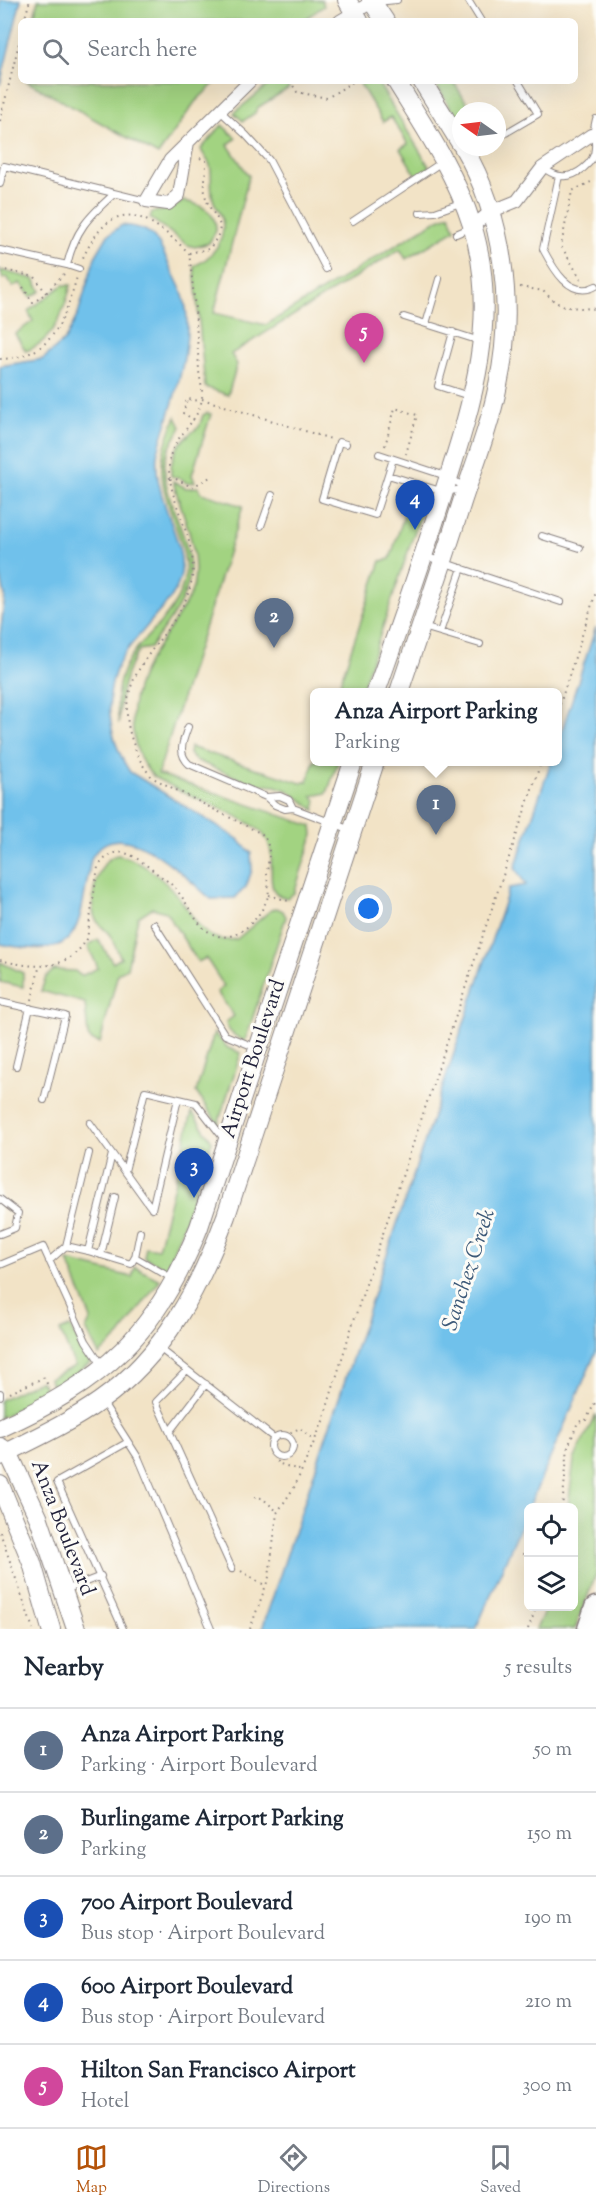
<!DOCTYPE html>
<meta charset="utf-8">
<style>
:root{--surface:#fff;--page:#f2f2f3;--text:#1f2937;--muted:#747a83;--line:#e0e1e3;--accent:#b45309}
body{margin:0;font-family:"Sorts Mill Goudy",serif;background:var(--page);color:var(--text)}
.controls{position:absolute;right:18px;bottom:18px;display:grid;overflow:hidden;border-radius:9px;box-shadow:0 6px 24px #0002}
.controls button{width:54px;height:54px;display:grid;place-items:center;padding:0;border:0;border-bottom:2px solid var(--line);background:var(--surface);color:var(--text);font:30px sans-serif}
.compass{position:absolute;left:452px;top:102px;width:54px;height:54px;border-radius:50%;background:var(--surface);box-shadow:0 6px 24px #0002;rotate:284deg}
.you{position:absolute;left:369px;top:909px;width:21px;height:21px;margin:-15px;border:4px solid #fff;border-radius:50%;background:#1a73e8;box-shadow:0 0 0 9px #1a73e833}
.badge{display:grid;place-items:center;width:39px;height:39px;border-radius:50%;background:var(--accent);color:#fff;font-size:20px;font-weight:700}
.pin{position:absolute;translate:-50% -50px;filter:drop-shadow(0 2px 3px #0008)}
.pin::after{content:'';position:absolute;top:32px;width:21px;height:18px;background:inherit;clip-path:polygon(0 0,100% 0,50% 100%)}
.popup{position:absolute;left:310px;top:688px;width:252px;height:78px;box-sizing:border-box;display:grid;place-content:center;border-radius:9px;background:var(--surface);filter:drop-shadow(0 2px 4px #0005);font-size:20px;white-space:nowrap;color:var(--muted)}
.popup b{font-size:22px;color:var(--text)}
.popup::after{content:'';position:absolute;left:50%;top:100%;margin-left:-12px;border:12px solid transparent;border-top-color:var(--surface)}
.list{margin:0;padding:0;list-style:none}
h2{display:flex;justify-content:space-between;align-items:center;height:78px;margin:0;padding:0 24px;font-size:26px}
h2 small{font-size:20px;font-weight:400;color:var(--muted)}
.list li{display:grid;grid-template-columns:39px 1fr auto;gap:18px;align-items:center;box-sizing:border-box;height:84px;padding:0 24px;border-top:2px solid var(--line)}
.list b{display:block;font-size:22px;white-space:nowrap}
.list p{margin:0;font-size:20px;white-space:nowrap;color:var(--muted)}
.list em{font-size:20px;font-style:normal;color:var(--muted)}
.icon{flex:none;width:33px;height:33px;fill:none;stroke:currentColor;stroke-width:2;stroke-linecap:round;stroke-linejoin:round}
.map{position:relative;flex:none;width:596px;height:1629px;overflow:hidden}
.search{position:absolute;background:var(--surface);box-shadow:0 6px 24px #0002;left:18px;right:18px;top:18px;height:66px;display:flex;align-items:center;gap:15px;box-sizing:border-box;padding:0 21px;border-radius:9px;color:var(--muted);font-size:22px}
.sheet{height:498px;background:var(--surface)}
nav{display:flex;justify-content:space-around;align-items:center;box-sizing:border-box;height:84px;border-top:2px solid var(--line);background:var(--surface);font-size:16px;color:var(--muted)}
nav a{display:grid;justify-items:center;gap:3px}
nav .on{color:var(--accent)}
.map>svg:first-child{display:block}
</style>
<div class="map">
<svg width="596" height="1629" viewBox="0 0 596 1629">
<rect width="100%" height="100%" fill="#fdfcf7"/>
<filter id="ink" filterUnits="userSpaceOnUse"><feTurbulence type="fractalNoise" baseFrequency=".0167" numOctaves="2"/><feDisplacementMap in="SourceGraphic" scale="12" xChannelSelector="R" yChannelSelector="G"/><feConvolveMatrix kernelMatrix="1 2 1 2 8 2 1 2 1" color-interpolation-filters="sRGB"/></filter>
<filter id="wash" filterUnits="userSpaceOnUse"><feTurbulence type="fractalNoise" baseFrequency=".008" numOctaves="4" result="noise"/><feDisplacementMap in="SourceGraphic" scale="24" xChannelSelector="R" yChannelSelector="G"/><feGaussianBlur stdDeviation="1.35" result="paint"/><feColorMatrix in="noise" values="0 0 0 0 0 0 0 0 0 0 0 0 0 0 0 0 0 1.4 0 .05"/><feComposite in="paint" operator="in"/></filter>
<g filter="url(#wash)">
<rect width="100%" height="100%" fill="#f2e3c6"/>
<path fill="#a2d381" stroke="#627a5e" stroke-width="1.5" d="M38 0H322L324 6 302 21H33Z
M26 81H217L195 102 158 155Z
M273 81H285L289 88 257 108 255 113 243 121 234 113Z
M364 81H377L430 168 417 177 400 149 408 144 391 117 383 122 360 84Z
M434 81H453L472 111H461V125Z
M222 125 236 138 228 145 249 176 214 313 266 325 437 220 450 214 455 230 406 259 400 249 231 354 237 364 228 395 205 387 194 266C212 258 227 240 222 219 221 212 216 208 214 202 209 190 213 177 210 165 208 159 203 156 201 149Z
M184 201C200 204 217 211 216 231L209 243 195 247 188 245 150 218 152 212 168 210Z
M0 270 34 279 41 291 31 297 20 283 13 287 7 277 3 279Z
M63 285H71C63 313 55 340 26 351L15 334 33 321 28 311Z
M207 413 211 414 192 475 195 482 186 483 182 479 171 476C170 452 180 440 199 427L203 415Z
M176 417 181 427C176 437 169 446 166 457 157 495 196 539 189 579 184 605 164 627 150 648L139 650C124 673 119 698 119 724 105 640 174 638 185 576 187 563 183 548 179 536 162 485 152 468 176 417Z
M173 481 186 488 198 487 201 493 243 506 158 774 312 826 313 835 294 893 287 898C254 893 289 850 255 827 230 810 199 801 173 787 167 783 158 781 153 776 141 764 135 747 133 731 128 684 152 656 176 619 182 609 190 599 193 587 201 552 182 514 173 481Z
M411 494 425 501 361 692H337L381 561 390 559Z
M190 747 301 783 308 781 314 761 338 762 327 793 312 796 316 800 315 810 289 791 275 786 253 784 195 760 189 754Z
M118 855C139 859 161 877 175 893 194 913 201 946 237 939L271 910 277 908 283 911 286 917 245 1041C236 1037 227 1032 226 1022L234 1016 217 992 224 986 206 958 198 962 166 912 152 908 138 917 127 968 118 973 100 1043 91 1040 88 1036 85 1003 41 991 46 977 54 970 75 971 81 976 98 968 88 946 98 939 113 963 121 958C117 951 115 944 111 937 107 929 97 926 94 915 89 899 98 858 118 855Z
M0 962 23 973V987L0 982Z
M214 1033 228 1048 241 1053 218 1124 196 1092Z
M192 1112 212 1141 181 1232 166 1268 144 1257 146 1247 158 1249Z
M68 1261 132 1277 135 1267 160 1280 120 1335 99 1355 86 1329 91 1319Z
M70 1327 90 1363 55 1390 49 1378 75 1366 60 1331Z
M41 1380 47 1394 0 1418V1400Z
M596 1414V1574L575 1629H536L546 1607 574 1606V1508L568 1507 574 1460Z"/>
<path fill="#6fc1eb" stroke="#487293" stroke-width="1.5" d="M0 0H21L0 85Z
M122 225C153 228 155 235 168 262 172 272 178 282 182 292 199 340 170 407 157 455 153 499 186 539 181 574 178 593 164 606 152 620 143 632 131 643 123 656 101 692 108 738 130 772L238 839 251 853 252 870 246 887 235 898 211 899C185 877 118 807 91 859 77 929 85 961 0 944V635L5 596 0 573V366L43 359 65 340 78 314 95 257 108 235Z
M596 627V1352L476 1629H262L509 888 526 885 515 868 551 762H558V742Z"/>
</g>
<g filter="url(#ink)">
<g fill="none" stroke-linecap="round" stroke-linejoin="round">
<defs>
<path id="service" d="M468 0 481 21
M376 2 397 0
M219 110 246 135 269 160 326 269
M497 138 538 114 518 81
M468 155 482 147
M543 168C548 171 555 176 561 176 575 178 595 163 595 148 596 134 591 137 596 119
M559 176 543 249C553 268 570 300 596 286
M0 184 4 166 146 201
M420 213 435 212 463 202
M353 221 442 162
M456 234 472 227
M0 250 67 265C75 231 88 217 114 194
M67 265 79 269
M404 317 480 341
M426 324 439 279
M453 332 438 386 469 396
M346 444 339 442 322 499 375 515 393 459
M379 454 449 477 464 487
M388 475 444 492 463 489
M261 526 272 495
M542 536 580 548
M425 556 481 575
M486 577 561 602
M423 627 480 644
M440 632 462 568
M188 727C183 741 177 753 189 764L266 797
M293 808 289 800 280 796 266 797 275 805 285 809 293 808 351 830
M154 924 225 1035 257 1048
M0 1002 65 1016 44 1100
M16 1066 30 1008
M90 1123 152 1209
M89 1153 66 1246 88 1251 112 1154
M125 1171 145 1091 196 1103 224 1139
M0 1199 18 1213 15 1228 0 1234
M152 1209 178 1099
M88 1251 131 1264 135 1257 140 1232
M101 1255 115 1197
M135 1257 173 1279
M49 1261 66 1246
M0 1265 43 1247 86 1341 102 1365
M158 1347 274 1438
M187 1370 156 1402 232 1569
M0 1393V1396
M102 1401 139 1459 211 1629
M170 1431 206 1384
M271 1446a11 11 0 1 1 22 0a11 11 0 1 1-22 0Z
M65 1590 101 1576
M123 1629 57 1482 128 1442"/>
<path id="minor" d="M340 21 372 2
M188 142 179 195 168 204 146 201 170 160 250 81
M472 227 490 212 517 201 542 168 591 135"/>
<path id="secondary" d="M347 0 359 21
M371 0 385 21
M422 81 461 144
M376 692C398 630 420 567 440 504 469 413 502 321 472 225 455 172 425 128 396 81
M399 692C420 629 442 566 462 502 475 463 490 425 498 385 515 307 504 216 463 147
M0 1428C103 1382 157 1334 199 1227L353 762
M0 1447 8 1452 39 1519 76 1629
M0 1456C34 1439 69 1423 100 1401 164 1356 200 1287 226 1216L375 762
M0 1485 32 1563 51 1629"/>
<path id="motorway" d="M589 1629 596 1608"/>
</defs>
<use href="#service" stroke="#8a8280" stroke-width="8"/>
<use href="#minor" stroke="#8a8280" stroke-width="14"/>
<use href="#secondary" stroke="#8a8280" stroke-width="20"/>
<use href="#motorway" stroke="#8a8280" stroke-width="25"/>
<path stroke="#8a8280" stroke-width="2" stroke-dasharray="1.5 4.5" stroke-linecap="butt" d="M24 21 30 0
M290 81 297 92 327 98 354 81
M0 121 21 35
M189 253 209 249C233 219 210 220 205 194 204 184 206 172 206 161L198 157
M0 269 35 277 46 293
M581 279 561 246 572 191 593 181
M23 287 33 303 46 293 64 274
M520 287 543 291 555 302 567 307 596 309
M0 359C53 358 64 320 77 277
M202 399 331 439
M194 420 183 413 187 399 201 401
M385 446 395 408 417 415 406 454
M170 479H176L192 487 212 476
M558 710 596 592
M269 895 292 902
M0 960C33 968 66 973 87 939L98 867C116 840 135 856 155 872 163 878 173 884 179 893 191 908 197 930 218 936 240 941 262 916 268 896 270 890 267 881 267 874 268 858 273 848 262 834L153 778C143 768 137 755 133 743 105 666 183 639 192 578 198 540 169 504 169 467 168 438 199 425 202 398 203 390 200 380 199 371 197 331 194 292 189 253 145 211 112 193 82 260
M32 1000 39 968
M44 1377 49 1388
M10 1393 45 1377
M285 1435 300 1428 314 1441
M278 1455 277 1463 302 1471
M34 1471 47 1479
M254 1497 262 1498 278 1512
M562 1508 568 1447 578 1422 586 1420 596 1401
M0 1532 33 1629
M528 1536 523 1554 528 1562
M241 1571 266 1586
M250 1629 269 1577 277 1513 295 1486 323 1421 350 1332 541 762
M528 1629 537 1606"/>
<use href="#service" stroke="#fff" stroke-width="6"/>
<use href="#minor" stroke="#fff" stroke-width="12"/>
<use href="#secondary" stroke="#fff" stroke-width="18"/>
<use href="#motorway" stroke="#fff" stroke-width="22"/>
</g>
</g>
<g text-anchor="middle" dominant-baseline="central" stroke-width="6" stroke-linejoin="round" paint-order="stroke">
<g font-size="21" fill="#22223b" stroke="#fdfcf7">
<text transform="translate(254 1059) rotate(-72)">Airport Boulevard</text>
<text transform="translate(62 1528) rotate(69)">Anza Boulevard</text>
</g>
<g font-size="22" font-style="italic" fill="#3d5a79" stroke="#fdfcf7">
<text transform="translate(470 1270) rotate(-72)">Sanchez Creek</text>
</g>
</g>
</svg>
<div class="controls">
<button><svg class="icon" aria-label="locate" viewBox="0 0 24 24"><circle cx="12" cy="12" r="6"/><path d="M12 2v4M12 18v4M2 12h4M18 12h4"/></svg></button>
<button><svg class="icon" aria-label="layers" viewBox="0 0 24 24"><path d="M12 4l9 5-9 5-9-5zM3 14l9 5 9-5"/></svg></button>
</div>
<svg class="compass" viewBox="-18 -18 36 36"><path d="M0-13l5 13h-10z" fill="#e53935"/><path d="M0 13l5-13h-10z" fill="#747a83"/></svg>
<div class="you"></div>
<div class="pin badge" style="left:436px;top:835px;background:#5c6f8a">1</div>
<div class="popup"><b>Anza Airport Parking</b>Parking</div>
<div class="pin badge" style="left:274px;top:648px;background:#5c6f8a">2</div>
<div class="pin badge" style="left:194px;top:1198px;background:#1a4fb4">3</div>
<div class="pin badge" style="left:415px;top:530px;background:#1a4fb4">4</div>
<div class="pin badge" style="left:364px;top:363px;background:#d1479c">5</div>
<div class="search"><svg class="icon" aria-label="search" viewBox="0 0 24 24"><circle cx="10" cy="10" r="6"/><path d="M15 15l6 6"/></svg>Search here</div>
</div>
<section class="sheet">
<h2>Nearby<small>5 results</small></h2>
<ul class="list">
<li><span class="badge" style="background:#5c6f8a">1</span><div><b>Anza Airport Parking</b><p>Parking · Airport Boulevard</p></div><em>50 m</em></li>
<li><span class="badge" style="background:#5c6f8a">2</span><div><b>Burlingame Airport Parking</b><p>Parking</p></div><em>150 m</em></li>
<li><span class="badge" style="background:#1a4fb4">3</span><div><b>700 Airport Boulevard</b><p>Bus stop · Airport Boulevard</p></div><em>190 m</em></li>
<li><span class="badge" style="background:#1a4fb4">4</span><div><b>600 Airport Boulevard</b><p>Bus stop · Airport Boulevard</p></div><em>210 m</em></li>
<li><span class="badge" style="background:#d1479c">5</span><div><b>Hilton San Francisco Airport</b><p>Hotel</p></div><em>300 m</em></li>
</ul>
</section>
<nav>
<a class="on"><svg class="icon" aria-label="map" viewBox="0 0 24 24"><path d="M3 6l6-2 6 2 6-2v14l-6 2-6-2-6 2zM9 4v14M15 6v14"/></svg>Map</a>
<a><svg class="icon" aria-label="directions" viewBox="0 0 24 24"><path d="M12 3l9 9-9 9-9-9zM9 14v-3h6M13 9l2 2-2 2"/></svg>Directions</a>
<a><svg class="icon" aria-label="saved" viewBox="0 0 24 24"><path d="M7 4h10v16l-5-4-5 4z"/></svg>Saved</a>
</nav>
